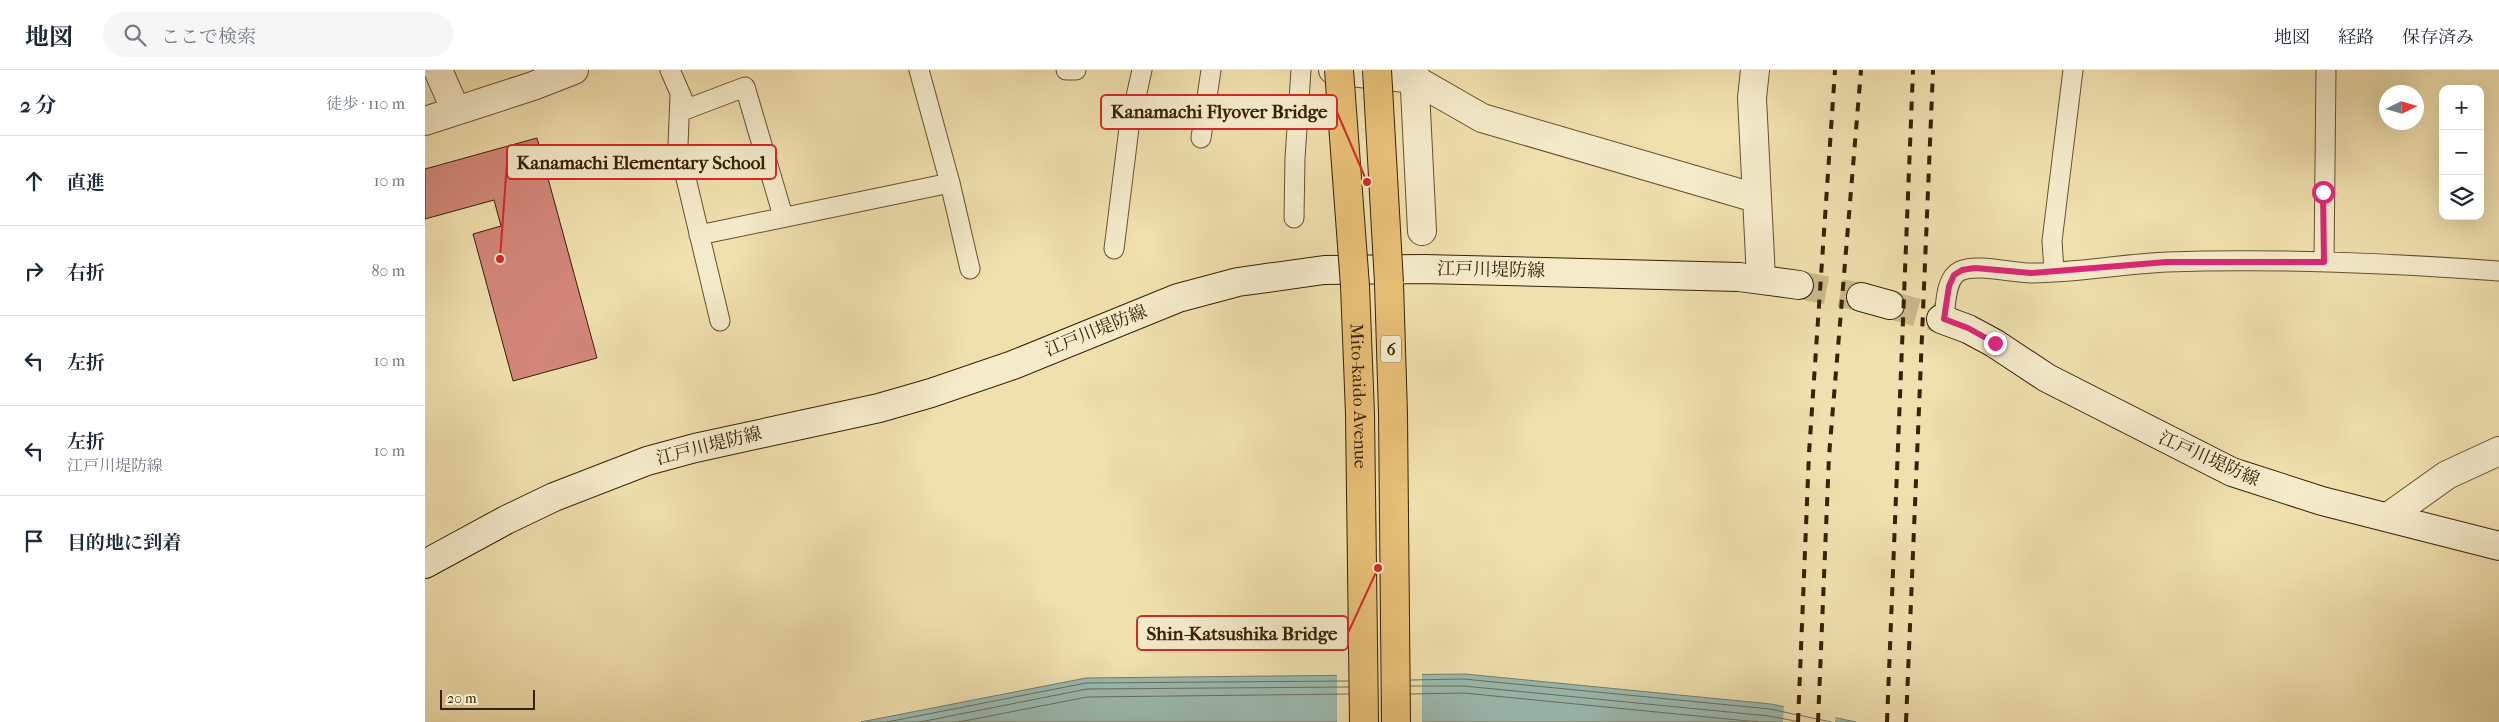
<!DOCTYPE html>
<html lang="ja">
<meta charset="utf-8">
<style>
:root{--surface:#fff;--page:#f6f6f7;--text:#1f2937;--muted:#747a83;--line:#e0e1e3}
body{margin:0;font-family:"IM FELL French Canon","Noto Serif JP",serif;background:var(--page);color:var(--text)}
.controls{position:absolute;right:15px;top:15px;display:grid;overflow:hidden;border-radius:10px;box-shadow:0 5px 20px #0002}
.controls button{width:45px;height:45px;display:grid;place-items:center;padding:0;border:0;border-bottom:1px solid var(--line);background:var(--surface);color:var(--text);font:25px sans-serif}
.compass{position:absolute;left:1954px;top:15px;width:45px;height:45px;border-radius:50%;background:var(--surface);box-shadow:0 5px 20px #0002;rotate:85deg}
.scale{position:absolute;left:15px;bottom:12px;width:95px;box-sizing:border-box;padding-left:5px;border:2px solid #362104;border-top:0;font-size:14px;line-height:18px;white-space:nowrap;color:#362104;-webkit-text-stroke:4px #f5ebca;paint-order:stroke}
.stop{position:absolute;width:15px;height:15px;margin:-11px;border:4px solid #db2777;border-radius:50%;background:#fff}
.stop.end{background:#db2777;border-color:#fff;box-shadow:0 1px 5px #0008}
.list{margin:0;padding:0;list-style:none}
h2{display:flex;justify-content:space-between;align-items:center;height:65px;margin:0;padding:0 20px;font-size:21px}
h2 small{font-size:16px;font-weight:400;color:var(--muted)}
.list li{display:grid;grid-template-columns:32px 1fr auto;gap:15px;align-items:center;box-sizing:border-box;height:90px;padding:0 20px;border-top:1px solid var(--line)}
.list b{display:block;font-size:19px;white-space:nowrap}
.list p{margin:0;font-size:16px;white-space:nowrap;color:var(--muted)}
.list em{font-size:16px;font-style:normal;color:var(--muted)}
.icon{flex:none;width:28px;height:28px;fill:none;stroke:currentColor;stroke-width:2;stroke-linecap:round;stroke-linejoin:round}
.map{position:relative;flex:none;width:2074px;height:652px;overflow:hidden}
header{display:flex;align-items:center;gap:30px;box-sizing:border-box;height:70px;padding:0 25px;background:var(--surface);border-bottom:1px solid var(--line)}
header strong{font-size:24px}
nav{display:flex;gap:28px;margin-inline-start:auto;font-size:18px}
.search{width:350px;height:45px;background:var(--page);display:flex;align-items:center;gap:12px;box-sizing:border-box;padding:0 18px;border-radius:28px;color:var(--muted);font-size:19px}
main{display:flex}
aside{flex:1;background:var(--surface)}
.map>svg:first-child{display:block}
</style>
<header>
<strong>地図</strong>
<div class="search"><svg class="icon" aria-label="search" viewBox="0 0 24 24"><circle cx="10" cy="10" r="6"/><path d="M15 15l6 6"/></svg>ここで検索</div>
<nav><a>地図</a><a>経路</a><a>保存済み</a></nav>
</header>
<main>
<aside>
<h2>2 分<small>徒歩 · 110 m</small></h2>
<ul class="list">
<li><svg class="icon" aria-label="ahead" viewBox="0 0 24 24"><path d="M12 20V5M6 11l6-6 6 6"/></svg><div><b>直進</b></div><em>10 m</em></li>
<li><svg class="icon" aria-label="right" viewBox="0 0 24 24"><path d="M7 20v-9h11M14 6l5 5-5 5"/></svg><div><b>右折</b></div><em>80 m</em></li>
<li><svg class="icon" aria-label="left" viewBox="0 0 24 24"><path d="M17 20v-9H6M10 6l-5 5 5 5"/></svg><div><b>左折</b></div><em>10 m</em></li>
<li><svg class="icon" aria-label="left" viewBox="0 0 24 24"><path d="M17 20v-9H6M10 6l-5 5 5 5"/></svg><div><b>左折</b><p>江戸川堤防線</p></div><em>10 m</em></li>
<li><svg class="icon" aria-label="arrive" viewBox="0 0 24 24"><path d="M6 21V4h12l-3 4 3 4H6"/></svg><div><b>目的地に到着</b></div></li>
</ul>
</aside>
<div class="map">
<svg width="2074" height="652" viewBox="0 0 2074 652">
<rect width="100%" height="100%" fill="#f0e0ae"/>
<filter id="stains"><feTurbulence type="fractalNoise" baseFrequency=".004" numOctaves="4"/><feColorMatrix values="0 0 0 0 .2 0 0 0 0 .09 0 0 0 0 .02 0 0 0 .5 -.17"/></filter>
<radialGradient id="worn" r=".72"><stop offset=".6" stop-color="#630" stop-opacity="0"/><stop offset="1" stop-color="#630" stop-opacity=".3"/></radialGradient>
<path fill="#9bbbb2" stroke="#737d6c" d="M1040 604 1346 634 1431 652H436L661 608Z"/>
<path fill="#f0e0ae" d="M997 602V652H912V603Z
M1359 635 1411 645 1410 652H1358Z"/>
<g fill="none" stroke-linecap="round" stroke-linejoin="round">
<path stroke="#686e5b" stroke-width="1" d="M986 610 1039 609 1345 639 1406 652
M986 616H1039L1344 646 1375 652
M986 624 1039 623 1333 652
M462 652 661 613 923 611
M495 652 662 619 924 617
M534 652 662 627 924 624"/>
</g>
<path fill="#d4887b" stroke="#362104" d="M112 68 172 288 88 311 48 164 76 156 69 130 0 149V99Z"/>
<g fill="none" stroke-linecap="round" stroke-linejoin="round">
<path stroke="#cbba8c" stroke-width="28" stroke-dasharray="28 14" stroke-linecap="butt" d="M1374 215 1436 227
M1465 235 1516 249"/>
<defs>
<path id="service" d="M245 0 262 39 320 17 358 146
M641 0H651
M255 25 253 75 295 251
M776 68 786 0
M525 113 545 199
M869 148 870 88 876 0
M274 165 525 113 494 0
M689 179 704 58 717 0
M1899 192 1901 0
M1629 201 1627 171 1648 0
M1519 249C1521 235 1520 208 1535 201 1552 193 1586 203 1606 203 1651 203 1696 194 1742 192 1852 188 1963 193 2074 201"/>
<path id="minor" d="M13 0 31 41
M908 0 989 9 1057 48 1331 128
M989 0 997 161
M1330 0 1327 28 1336 208
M0 51 108 16 149 0
M1963 447 2022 405 2074 381"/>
<path id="secondary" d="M1436 227 1465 235
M1516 249 1543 259 1569 273 1622 308 1807 402 1897 431 2074 476
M0 494 81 450 129 427 222 391 270 378 454 338 506 323 588 295 753 228 813 212 899 200 999 199 1314 207 1374 215"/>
<g id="trunk">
<path d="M964 213 968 344 971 652"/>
<path id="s1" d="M930 216 935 344 939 652"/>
</g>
</defs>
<use href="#service" stroke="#64512e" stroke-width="21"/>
<use href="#minor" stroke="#64512e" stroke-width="30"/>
<use href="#secondary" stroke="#362104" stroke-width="30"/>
<use href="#trunk" stroke="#362104" stroke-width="30"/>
<use href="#service" stroke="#f5ebca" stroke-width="19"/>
<use href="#minor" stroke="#f5ebca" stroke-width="28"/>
<use href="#secondary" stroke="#f5ebca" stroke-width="28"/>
<use href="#trunk" stroke="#e8c077" stroke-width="28"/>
<path stroke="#362104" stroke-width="4" stroke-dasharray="9 9" stroke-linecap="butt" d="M1373 652 1384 383 1410 0
M1393 652 1404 386 1436 0
M1462 652 1488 0
M1481 652 1508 0"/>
<defs>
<path id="trunk-bridge" d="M914 0 930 216
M952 0 964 213"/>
</defs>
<use href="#trunk-bridge" stroke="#362104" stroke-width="30" stroke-linecap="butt"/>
<use href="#trunk-bridge" stroke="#e8c077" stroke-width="28"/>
</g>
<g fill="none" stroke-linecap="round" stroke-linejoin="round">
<path stroke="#db2777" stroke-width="6" d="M1570 273 1543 258 1519 249 1524 216 1529 205 1537 200 1550 198 1606 203 1742 192H1899L1898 122"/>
</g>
<g text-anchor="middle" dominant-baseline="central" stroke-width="4.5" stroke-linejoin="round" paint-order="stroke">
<rect fill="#f5ebca" stroke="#6f5e3f" stroke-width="1" x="956" y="265.5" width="20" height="27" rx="4"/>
<g font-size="16" font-weight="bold" fill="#362104">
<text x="966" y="279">6</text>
</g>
<g font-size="18" fill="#362104" stroke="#f5ebca">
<text transform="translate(1066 200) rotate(1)">江戸川堤防線</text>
<text transform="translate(671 261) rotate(-22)">江戸川堤防線</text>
<text stroke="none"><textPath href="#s1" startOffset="110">Mito-kaido Avenue</textPath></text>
<text transform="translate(284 376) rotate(-14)">江戸川堤防線</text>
<text transform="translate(1784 389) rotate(24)">江戸川堤防線</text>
</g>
</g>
<path fill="none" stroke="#d62828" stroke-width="2" d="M942 112L912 42M75 189L82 92M953 498L923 563"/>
<g fill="#d62828" stroke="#f5ebca" stroke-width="2">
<circle cx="942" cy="112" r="5"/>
<circle cx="75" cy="189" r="5"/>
<circle cx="953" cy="498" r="5"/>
</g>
<g fill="#f5ebca" stroke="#d62828" stroke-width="2">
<rect x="676" y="25" width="236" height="34" rx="5"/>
<rect x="82" y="75" width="269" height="34" rx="5"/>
<rect x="712" y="546" width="211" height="34" rx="5"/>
</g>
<g font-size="19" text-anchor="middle" font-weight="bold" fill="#362104">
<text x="794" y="48">Kanamachi Flyover Bridge</text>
<text x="216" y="99">Kanamachi Elementary School</text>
<text x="817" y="570">Shin-Katsushika Bridge</text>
</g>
<rect width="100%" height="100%" filter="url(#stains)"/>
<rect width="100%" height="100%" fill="url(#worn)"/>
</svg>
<div class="controls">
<button>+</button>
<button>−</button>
<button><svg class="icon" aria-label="layers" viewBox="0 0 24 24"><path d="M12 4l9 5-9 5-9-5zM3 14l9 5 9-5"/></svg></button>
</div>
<svg class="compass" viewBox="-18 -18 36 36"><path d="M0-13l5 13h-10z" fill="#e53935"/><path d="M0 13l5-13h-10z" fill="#747a83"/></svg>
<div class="scale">20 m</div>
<div class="stop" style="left:1898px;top:122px"></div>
<div class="stop end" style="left:1570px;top:273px"></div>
</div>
</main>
